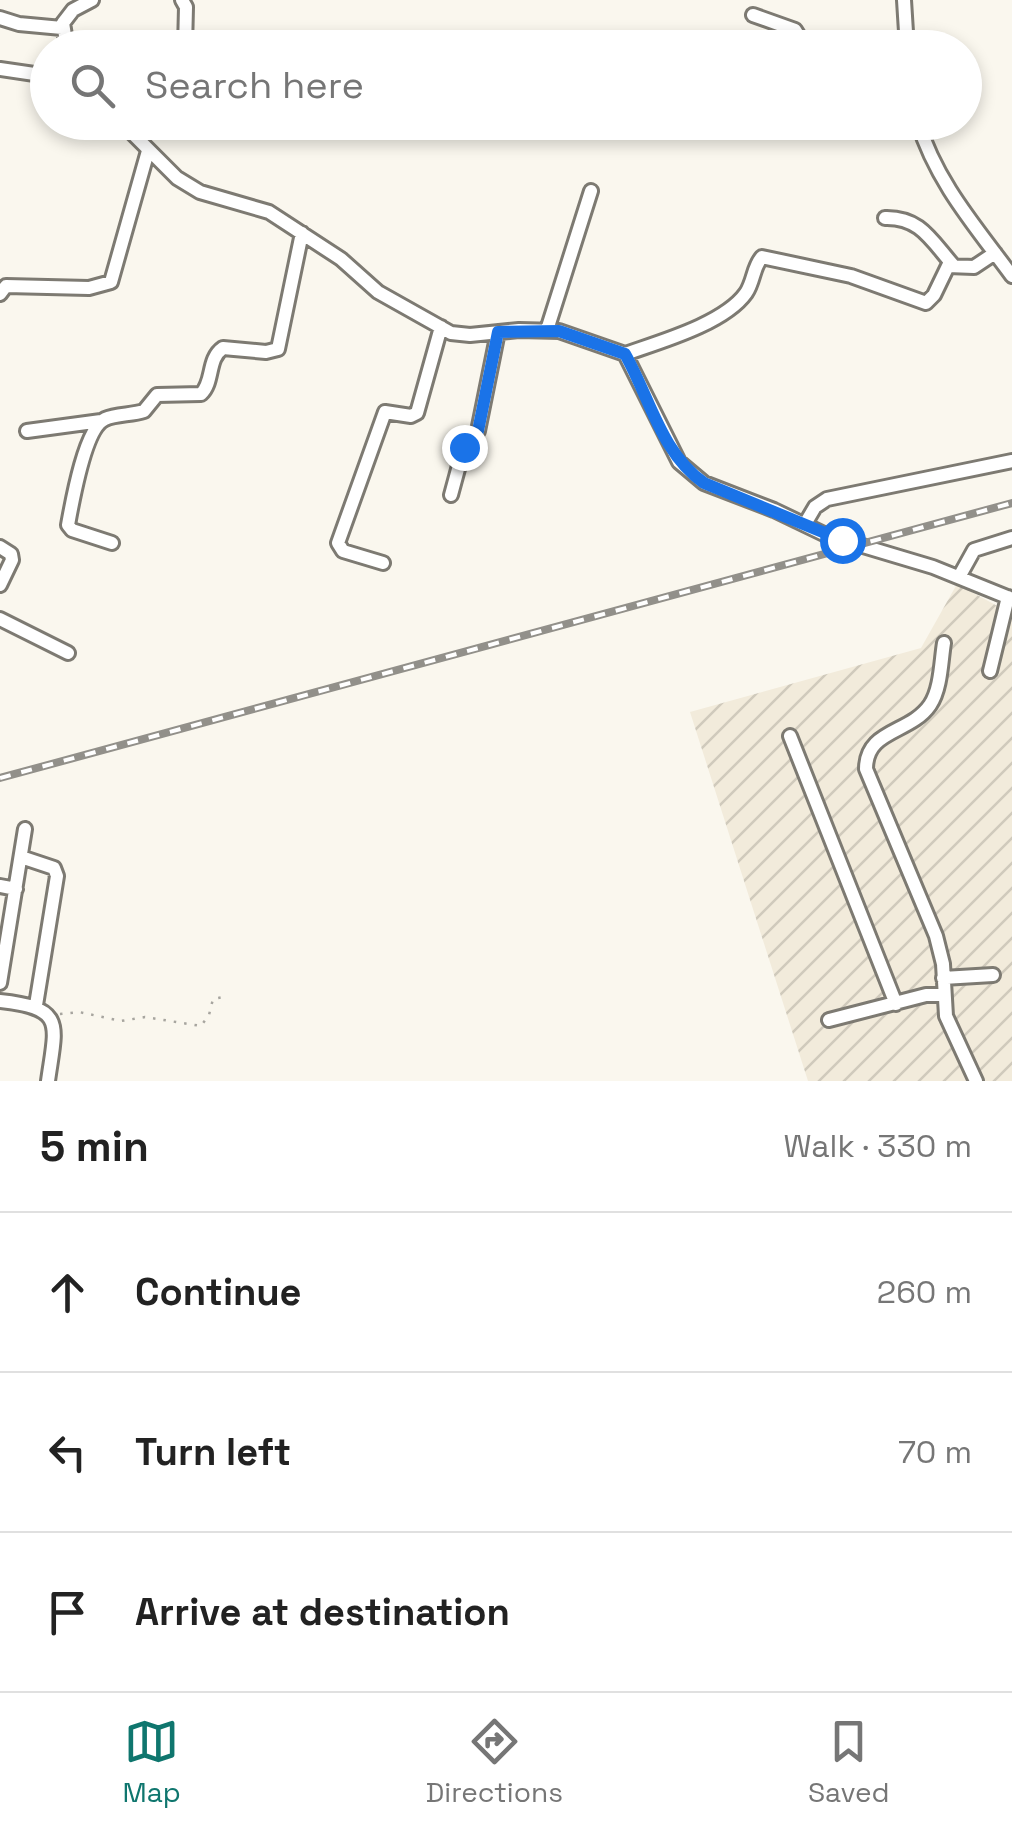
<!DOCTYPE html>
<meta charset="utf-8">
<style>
:root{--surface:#fff;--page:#f2f2f2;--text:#222;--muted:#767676;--line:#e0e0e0;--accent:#0f766e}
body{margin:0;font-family:"Space Grotesk",sans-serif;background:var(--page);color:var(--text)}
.stop{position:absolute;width:30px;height:30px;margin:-22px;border:8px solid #1a73e8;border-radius:50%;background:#fff}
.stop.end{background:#1a73e8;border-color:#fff;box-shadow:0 2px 10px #0008}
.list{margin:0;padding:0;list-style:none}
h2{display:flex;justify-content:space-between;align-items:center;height:130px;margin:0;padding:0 40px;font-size:42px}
h2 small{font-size:32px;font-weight:400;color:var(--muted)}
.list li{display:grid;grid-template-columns:65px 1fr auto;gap:30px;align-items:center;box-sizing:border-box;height:160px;padding:0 40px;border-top:2px solid var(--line)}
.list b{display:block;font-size:38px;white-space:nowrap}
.list em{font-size:32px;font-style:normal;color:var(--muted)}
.icon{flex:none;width:55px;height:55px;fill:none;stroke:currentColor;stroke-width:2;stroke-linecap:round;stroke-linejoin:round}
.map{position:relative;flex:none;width:1012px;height:1081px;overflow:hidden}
.search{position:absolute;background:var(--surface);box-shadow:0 5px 15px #0003;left:30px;right:30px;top:30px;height:110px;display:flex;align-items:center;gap:25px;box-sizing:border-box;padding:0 35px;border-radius:55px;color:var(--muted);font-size:38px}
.sheet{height:610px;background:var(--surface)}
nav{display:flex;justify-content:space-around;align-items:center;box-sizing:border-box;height:140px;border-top:2px solid var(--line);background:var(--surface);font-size:28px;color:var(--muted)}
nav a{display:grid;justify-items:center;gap:5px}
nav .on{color:var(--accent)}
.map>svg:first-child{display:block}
</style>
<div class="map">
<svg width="1012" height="1081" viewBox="0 0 1012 1081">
<defs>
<pattern id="industrial-furrows" width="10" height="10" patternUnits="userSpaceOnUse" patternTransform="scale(2.5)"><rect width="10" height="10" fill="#f2ebdb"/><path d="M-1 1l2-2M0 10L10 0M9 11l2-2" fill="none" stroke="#d0cabc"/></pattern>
</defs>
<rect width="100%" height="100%" fill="#faf7ee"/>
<path fill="url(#industrial-furrows)" d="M957 584 1012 614V1081H808L690 712 921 648Z"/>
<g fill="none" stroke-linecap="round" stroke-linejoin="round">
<defs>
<path id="minor" d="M182 0 186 7 185 48
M904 0 907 48
M753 15 795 30 800 38 798 48
M0 18 19 24 62 28
M67 48 63 23 73 10 92 0
M0 69 48 76
M121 122 177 178 200 192 269 212 341 259 378 292 451 333 470 335 519 330 559 331 625 354 679 462 704 483 774 510 826 535 933 567 1012 599
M918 122C936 182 976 227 1012 276
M885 218C920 217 931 240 953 265
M0 294 6 286 89 288 111 282 148 151
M547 330 591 191
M625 354C659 342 724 324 746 293 754 281 753 267 762 257L851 276 926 303 934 295 948 266 974 267 995 253
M27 431 101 421
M451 495 464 447 478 431 498 332
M805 524 815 507 827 499 1012 461
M112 543 72 530 68 525C72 503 85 428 105 419 116 414 132 415 144 411L157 395 201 394C214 382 207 359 223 348L266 352 278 349 302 233
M0 547 11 554 12 560 0 585
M383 563 343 551 338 543 385 412 411 416 417 413 441 327
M959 577 974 550 1012 538
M0 619 68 653
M944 643C941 661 941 689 930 705 910 734 866 729 866 769L936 936 943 964 946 1016 976 1081
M990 671 1008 597
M790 736 896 1004
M21 857 54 868 57 876 36 1005
M0 886 16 889
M943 978 993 975
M0 983 25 829
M0 1001C66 1008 56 1024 48 1081
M829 1020 926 995H944"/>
</defs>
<use href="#minor" stroke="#7d7a72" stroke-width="18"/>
<path stroke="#a7a59f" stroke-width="2.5" stroke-dasharray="2.5 8" stroke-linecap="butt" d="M60 1014 79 1012 121 1021 145 1017 201 1026 209 1015 213 999 228 996"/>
<use href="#minor" stroke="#fff" stroke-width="12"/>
<defs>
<path id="rail" d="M0 778 1012 503"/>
</defs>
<use href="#rail" stroke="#92908a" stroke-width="8"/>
<use href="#rail" stroke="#fff" stroke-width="4" stroke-dasharray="11" stroke-linecap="butt"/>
</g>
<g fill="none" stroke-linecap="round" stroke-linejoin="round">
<path stroke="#1a73e8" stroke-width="12" d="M464 447 478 431 498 332 559 331 625 354C650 398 661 453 704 483L842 540"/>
</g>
</svg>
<div class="stop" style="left:842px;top:540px"></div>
<div class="stop end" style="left:464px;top:447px"></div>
<div class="search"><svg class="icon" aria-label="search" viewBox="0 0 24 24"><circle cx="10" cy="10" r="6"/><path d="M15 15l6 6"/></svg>Search here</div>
</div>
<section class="sheet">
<h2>5 min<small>Walk · 330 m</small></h2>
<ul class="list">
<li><svg class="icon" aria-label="ahead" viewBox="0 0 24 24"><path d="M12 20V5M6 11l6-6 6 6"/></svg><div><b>Continue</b></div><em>260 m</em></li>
<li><svg class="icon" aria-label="left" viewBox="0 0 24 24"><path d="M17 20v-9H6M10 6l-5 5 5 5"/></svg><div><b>Turn left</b></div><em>70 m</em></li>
<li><svg class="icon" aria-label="arrive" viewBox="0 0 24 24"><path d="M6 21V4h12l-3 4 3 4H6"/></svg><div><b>Arrive at destination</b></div></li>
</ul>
</section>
<nav>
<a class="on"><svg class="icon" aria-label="map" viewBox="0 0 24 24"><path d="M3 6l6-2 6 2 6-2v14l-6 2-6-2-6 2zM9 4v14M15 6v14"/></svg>Map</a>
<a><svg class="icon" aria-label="directions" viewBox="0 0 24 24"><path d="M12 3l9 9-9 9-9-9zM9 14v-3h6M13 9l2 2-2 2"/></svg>Directions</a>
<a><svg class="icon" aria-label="saved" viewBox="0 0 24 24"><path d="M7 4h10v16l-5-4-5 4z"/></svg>Saved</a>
</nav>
